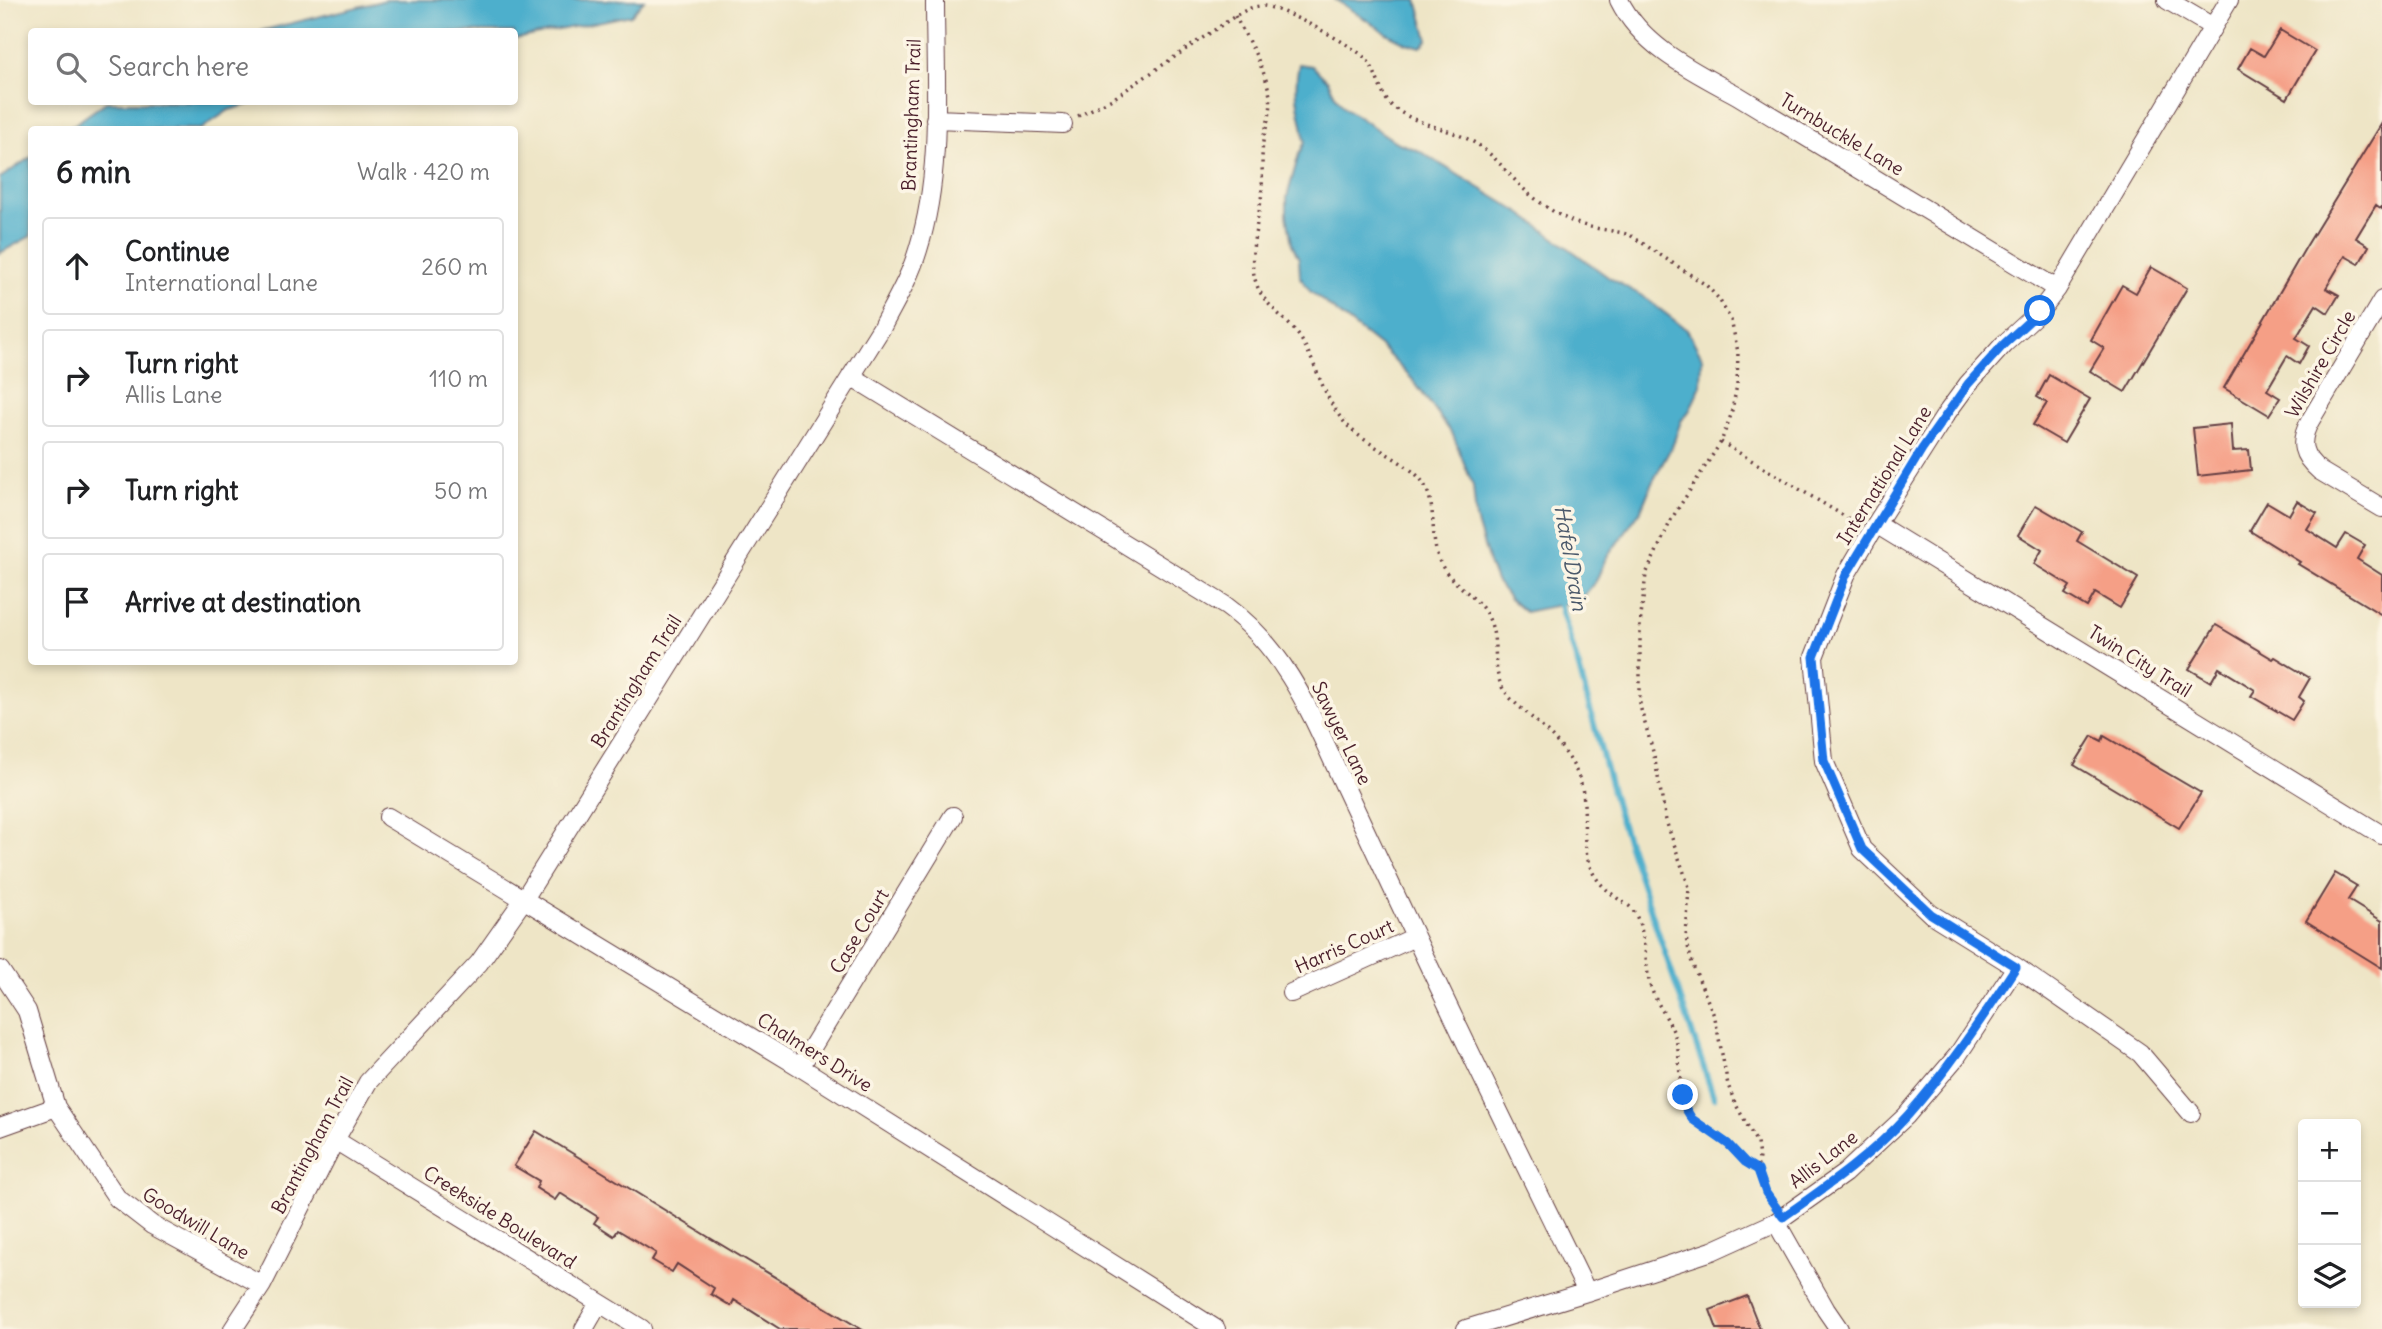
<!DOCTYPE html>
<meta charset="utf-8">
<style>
:root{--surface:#fff;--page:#f6f6f6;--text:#202124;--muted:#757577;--line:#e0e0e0}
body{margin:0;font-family:Delius,sans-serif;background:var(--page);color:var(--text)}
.controls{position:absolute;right:21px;bottom:21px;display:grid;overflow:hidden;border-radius:7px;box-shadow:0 4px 10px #0003}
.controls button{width:63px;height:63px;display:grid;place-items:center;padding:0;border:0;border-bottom:2px solid var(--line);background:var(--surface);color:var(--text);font:35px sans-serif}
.stop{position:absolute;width:21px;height:21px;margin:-16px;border:5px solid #1a73e8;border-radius:50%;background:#fff}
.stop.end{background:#1a73e8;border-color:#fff;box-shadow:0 2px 7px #0008}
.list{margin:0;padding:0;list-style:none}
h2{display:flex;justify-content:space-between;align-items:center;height:91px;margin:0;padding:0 28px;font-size:30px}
h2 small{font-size:23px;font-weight:400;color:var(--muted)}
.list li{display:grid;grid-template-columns:46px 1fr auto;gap:21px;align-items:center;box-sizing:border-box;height:98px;margin:0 14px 14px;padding:0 14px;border:2px solid var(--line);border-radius:7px}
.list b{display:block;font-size:26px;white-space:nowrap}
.list p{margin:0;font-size:23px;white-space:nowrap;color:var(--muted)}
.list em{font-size:23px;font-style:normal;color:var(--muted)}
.icon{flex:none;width:38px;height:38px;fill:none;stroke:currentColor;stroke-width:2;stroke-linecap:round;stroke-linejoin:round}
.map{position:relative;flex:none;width:2382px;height:1329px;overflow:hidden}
.search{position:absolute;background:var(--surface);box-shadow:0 4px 10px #0003;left:28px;top:28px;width:490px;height:77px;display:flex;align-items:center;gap:18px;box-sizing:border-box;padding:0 24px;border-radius:7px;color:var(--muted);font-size:26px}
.panel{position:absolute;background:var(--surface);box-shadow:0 4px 10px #0003;left:28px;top:126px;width:490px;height:539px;border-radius:7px}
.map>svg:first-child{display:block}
</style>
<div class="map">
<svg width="2382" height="1329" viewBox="0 0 2382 1329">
<rect width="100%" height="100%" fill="#fcf5e5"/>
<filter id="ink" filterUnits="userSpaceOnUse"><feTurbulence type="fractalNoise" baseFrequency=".0143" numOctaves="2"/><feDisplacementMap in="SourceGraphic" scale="14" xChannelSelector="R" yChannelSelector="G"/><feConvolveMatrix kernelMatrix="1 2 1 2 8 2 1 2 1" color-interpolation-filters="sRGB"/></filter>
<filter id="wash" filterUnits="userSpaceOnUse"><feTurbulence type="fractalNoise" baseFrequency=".00686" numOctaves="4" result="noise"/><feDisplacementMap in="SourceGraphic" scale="28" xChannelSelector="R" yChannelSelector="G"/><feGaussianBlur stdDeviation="1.57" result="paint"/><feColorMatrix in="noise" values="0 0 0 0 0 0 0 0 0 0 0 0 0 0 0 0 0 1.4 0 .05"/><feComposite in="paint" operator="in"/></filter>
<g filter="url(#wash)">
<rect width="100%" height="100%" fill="#eee5c6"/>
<path fill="#4dafcc" stroke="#4c677c" stroke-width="2" d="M386 0H644L631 15 515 39 514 32 260 31Z
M1336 0H1417L1428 39 1421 47 1406 43 1388 34Z
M1299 64 1312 66 1328 81 1336 97 1345 108 1396 142 1419 151 1522 214 1608 277 1644 297 1687 330 1702 357 1701 385 1690 410 1681 421 1673 444 1652 483 1641 510 1605 560 1596 581 1582 598 1559 605 1525 612 1510 599 1496 581 1489 563 1476 519 1473 486 1453 435 1412 379 1382 348 1310 291 1300 276 1299 259 1292 244 1287 215V197L1299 154 1305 142C1301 114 1292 93 1299 64Z
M106 102H257L229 110 201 129H68Z
M31 157V236L0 253V178Z"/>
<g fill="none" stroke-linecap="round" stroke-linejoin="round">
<path stroke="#4dafcc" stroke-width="6" d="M1558 599 1580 672 1617 810 1714 1098"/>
</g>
<g id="blocks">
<path fill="#f59f86" d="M2280 30 2315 51 2287 99 2238 69 2250 48 2264 56Z
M2382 123V209L2376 205 2356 238 2369 246 2359 264 2345 256 2326 288 2339 295 2328 313 2316 305 2296 338 2309 346 2299 364 2287 356 2267 390 2280 398 2269 415 2224 388 2307 245Z
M2151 267 2187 288 2125 392 2090 371 2104 348 2091 340 2122 285 2136 293Z
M2049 375 2090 399 2064 443 2033 425 2047 403 2037 397Z
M2231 424 2233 451 2249 450 2251 470 2198 476 2193 428Z
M2297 501 2317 513 2307 529 2337 548 2346 534 2365 545 2357 559 2382 575V615L2298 564 2300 562 2250 531 2267 502 2289 515Z
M2036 505 2082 532 2077 541 2138 578 2120 608 2095 593 2087 607 2065 594 2070 586 2034 564 2042 550 2018 535Z
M2216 625 2273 659 2275 657 2310 678 2299 697 2304 701 2292 720 2251 696 2255 690 2219 668 2211 682 2189 669Z
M2092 736 2102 741 2104 736 2201 793 2179 828 2074 765Z
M2335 873 2357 886 2348 900 2382 921V968L2306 921Z
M536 1131 710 1238 861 1329H780L734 1300 731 1306 711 1294 714 1288 677 1264 672 1272 652 1260 656 1253 618 1230 614 1236 594 1223 598 1217 560 1193 555 1200 536 1188 539 1181 514 1166Z
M1747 1296 1760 1329H1717L1710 1310Z"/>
</g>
</g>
<g filter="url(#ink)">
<use href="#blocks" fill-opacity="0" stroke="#633d42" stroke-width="2"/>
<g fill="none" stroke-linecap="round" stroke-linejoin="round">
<defs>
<path id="street" d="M1619 0C1642 47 1693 71 1737 95L2057 289
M2167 0 2213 27
M935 119 1063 124
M2382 300 2310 421C2298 443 2302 456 2320 471L2382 508
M851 376 1226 606C1287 650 1313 718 1344 785 1367 834 1390 884 1414 934 1470 1054 1529 1173 1587 1292
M1876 524 2382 835
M388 817 800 1067 1216 1329
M0 970 27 1011 56 1107 117 1198 152 1225 262 1285
M1291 993 1415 937
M800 1067 953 816
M2191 1113 2140 1053 2016 967 1931 914 1862 849 1824 761 1814 657 1846 575 1876 524 1946 414 1968 384 2004 344 2040 311 2057 289 2229 0
M0 1127 56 1107
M335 1140 642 1329
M1776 1222 1826 1310 1839 1329
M233 1329 262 1285 335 1140 368 1082 479 963 524 899 882 327C895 302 910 277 918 250 943 170 935 83 935 0
M584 1329 599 1303
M1466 1329 1587 1292 1712 1251 1776 1222 1845 1173 1906 1116 1957 1056 2016 967"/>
</defs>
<use href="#street" stroke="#633d42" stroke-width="20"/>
<path stroke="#633d42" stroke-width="3.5" stroke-dasharray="2 5" stroke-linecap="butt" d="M1235 16C1248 41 1265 67 1270 96 1273 113 1265 126 1263 142 1261 158 1263 174 1262 190 1260 222 1244 259 1259 290 1268 308 1287 319 1299 336 1319 366 1323 403 1351 429 1370 447 1409 463 1422 481 1438 504 1429 535 1439 560 1449 584 1475 593 1487 615 1500 637 1491 665 1502 687 1509 699 1520 707 1530 716 1549 733 1567 750 1577 773 1590 800 1580 832 1588 860 1592 876 1602 887 1616 897 1620 901 1628 904 1632 909 1646 928 1645 959 1649 981 1654 1002 1668 1016 1675 1036 1682 1059 1677 1086 1686 1109 1692 1125 1714 1133 1727 1144 1737 1153 1745 1162 1757 1170
M1078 116 1114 98 1235 16C1244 11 1254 5 1264 6 1282 8 1356 46 1367 60 1378 73 1379 94 1392 106 1416 126 1449 127 1475 143 1499 157 1513 183 1537 200 1550 210 1567 221 1583 225 1599 230 1614 230 1630 235L1706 285 1719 299 1731 320 1738 352 1737 385 1731 415 1721 442 1672 518 1646 574 1640 625V706L1654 755 1666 821 1689 887 1686 938 1692 963 1715 1018 1728 1085 1735 1103 1757 1143 1759 1157 1757 1170 1766 1193 1773 1203
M1721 442 1854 522"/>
<use href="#street" stroke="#fff" stroke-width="18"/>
</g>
</g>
<g fill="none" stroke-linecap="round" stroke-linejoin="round" filter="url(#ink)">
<path stroke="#1a73e8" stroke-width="9" d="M1683 1095 1686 1109 1692 1119 1728 1144 1745 1162 1758 1170 1766 1193 1783 1217C1827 1186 1872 1155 1908 1115 1949 1069 1982 1018 2016 967L1931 914 1862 849 1824 761 1814 657 1846 575 1922 449 1968 384 2004 344 2040 311"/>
</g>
<g text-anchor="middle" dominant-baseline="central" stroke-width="7" stroke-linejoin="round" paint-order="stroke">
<g font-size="19" fill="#4a1f2b" stroke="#fcf5e5">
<text transform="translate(911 115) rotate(-88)">Brantingham Trail</text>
<text transform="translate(1842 134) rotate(31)">Turnbuckle Lane</text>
<text transform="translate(2320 364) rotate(-60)">Wilshire Circle</text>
<text transform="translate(1884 475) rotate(-58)">International Lane</text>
<text transform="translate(2140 661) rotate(32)">Twin City Trail</text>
<text transform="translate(636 681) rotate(-58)">Brantingham Trail</text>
<text transform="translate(1342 733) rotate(64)">Sawyer Lane</text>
<text transform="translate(859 931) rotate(-59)">Case Court</text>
<text transform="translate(1344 946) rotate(-24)">Harris Court</text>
<text transform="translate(815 1052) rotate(32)">Chalmers Drive</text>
<text transform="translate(312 1145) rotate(-62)">Brantingham Trail</text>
<text transform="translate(1823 1159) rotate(-38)">Allis Lane</text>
<text transform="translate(500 1217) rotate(32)">Creekside Boulevard</text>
<text transform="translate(196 1223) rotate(31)">Goodwill Lane</text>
</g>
<g font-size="21" font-style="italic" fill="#4b596b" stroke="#fcf5e5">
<text transform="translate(1571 558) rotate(80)">Hafel Drain</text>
</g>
</g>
</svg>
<div class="controls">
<button>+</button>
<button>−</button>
<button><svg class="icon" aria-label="layers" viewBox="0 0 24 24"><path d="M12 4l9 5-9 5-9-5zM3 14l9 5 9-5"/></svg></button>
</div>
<div class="stop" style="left:2040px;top:311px"></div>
<div class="stop end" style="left:1683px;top:1095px"></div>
<div class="search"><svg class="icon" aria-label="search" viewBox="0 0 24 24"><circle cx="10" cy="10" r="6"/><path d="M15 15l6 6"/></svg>Search here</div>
<section class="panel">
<h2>6 min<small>Walk · 420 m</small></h2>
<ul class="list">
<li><svg class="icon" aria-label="ahead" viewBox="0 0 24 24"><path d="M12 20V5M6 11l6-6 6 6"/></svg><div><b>Continue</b><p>International Lane</p></div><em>260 m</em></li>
<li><svg class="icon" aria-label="right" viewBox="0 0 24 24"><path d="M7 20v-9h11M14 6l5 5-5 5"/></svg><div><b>Turn right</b><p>Allis Lane</p></div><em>110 m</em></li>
<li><svg class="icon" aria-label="right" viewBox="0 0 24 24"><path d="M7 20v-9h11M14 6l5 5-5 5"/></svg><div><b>Turn right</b></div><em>50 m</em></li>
<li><svg class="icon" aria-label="arrive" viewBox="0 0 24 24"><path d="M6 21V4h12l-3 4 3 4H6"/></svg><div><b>Arrive at destination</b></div></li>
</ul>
</section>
</div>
